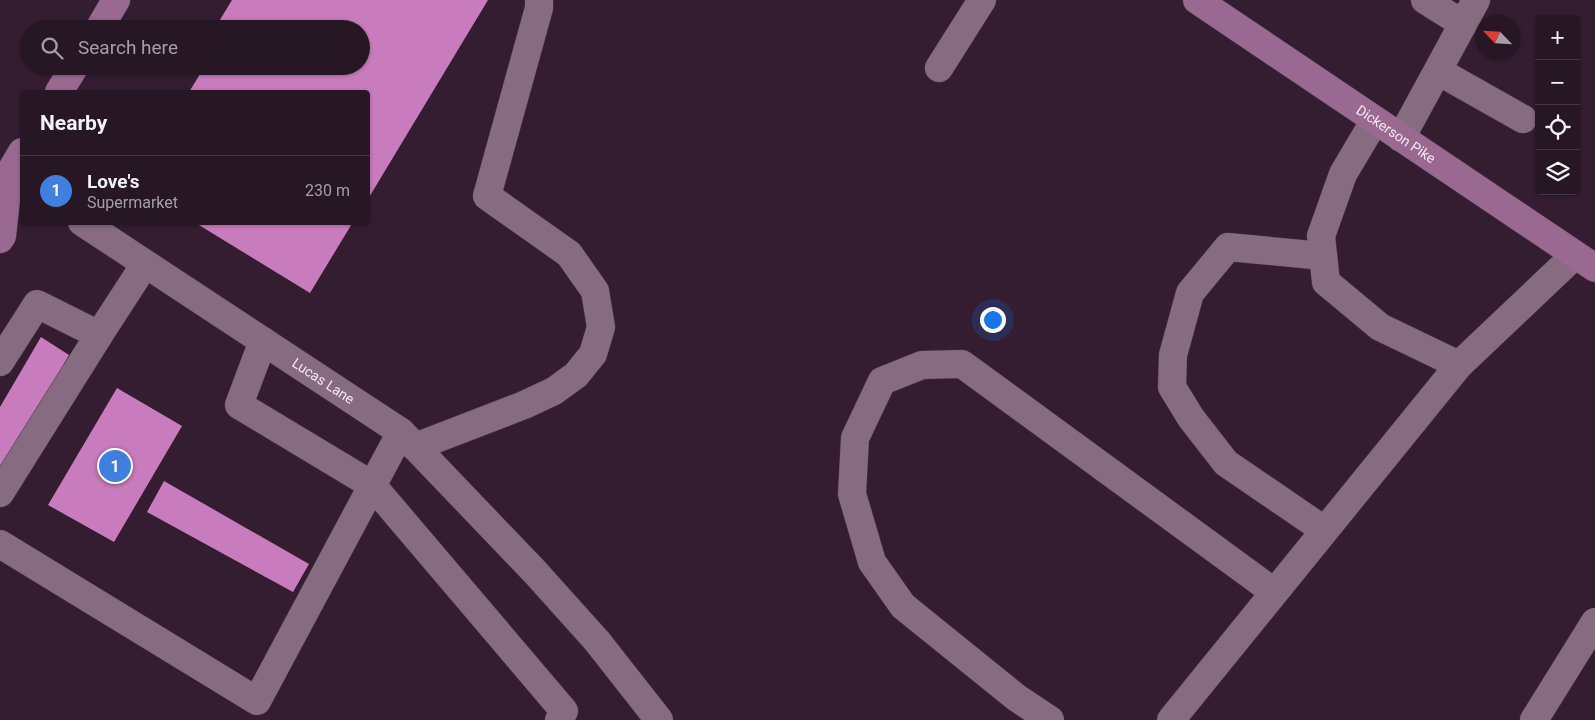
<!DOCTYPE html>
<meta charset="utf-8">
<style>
:root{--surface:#271624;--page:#332331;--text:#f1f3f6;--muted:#a49fa6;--line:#433541;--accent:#59cebe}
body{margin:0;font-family:Roboto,sans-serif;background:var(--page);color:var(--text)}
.controls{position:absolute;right:15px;top:15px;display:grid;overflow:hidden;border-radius:5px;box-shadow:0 1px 4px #0004}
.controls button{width:45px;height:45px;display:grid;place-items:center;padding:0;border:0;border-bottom:1px solid var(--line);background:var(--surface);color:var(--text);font:25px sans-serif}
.compass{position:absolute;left:1475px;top:15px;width:45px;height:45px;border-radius:50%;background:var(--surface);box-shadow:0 1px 4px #0004;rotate:295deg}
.you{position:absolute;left:992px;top:319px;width:18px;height:18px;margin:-12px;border:4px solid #fff;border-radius:50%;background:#1a73e8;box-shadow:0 0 0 8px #1a73e833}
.badge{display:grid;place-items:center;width:32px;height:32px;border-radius:50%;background:var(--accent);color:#fff;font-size:16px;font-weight:700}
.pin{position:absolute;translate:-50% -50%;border:2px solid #fff;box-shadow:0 1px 5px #0006}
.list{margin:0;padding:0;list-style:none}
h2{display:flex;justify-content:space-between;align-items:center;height:65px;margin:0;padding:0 20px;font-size:21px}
h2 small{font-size:16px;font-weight:400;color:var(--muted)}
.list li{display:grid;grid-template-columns:32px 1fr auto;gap:15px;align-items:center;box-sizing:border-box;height:70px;padding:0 20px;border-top:1px solid var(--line)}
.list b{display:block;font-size:19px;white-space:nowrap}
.list p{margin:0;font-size:16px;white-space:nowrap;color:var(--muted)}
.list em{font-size:16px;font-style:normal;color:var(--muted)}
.icon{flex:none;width:28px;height:28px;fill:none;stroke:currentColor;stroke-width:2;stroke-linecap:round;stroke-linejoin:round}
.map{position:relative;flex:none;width:1595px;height:720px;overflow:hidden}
.search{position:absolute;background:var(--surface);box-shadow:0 1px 4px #0004;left:20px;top:20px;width:350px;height:55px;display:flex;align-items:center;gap:12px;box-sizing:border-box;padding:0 18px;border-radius:28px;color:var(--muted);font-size:19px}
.panel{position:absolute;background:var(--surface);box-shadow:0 1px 4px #0004;left:20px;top:90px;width:350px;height:135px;border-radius:5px}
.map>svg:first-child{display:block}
</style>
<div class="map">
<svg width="1595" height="720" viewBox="0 0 1595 720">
<rect width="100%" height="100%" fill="#341d30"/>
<path fill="#c97cbd" d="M232 0H488L368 199V92H189L205 66H361V29H227L218 23Z
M194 222H353L310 293Z
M41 337 69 355 3 473 0 472V407Z
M117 388 182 426 114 542 48 505Z
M164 481 309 564 293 592 147 512Z"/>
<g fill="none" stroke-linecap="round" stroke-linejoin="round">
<defs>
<g id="minor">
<path d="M1463 24 1476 0"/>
<path d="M939 68 982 0"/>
<path d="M1438 71 1523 119"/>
<path d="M1375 120 1343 174 1321 236 1326 282 1380 327 1459 365"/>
<path d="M1401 138 1463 24 1425 0"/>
<path id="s1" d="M82 222 401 432 535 572 597 641 659 720"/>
<path d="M1323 256 1228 247 1190 293 1173 355 1172 387 1191 418 1226 463 1324 530"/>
<path d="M263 341 239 405 372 485 564 711 559 720"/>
<path d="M0 362 37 304 99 335 145 264"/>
<path d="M415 447 524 405 554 391 576 375 593 354 601 327 595 291 569 254 487 196 539 8V0"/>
<path d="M0 493 99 335"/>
<path d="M0 544 257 701 401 432"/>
<path d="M1050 720 1017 698 903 606 872 562 852 494 855 438 882 381 922 365 962 364 1274 592"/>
<path d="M1171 720 1459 365 1575 255"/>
<path d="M1534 720 1595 622"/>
</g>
<g id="major">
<path id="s2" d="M1197 0 1595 268"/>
<path d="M99 29 116 0"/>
<path d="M59 92 75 66"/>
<path d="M0 184 9 174 22 152"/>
<path d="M0 239 2 236 9 174"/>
</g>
</defs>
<use href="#minor" stroke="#4b3848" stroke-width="29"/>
<use href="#major" stroke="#4b3848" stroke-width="29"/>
<use href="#minor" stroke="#866b81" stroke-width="28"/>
<use href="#major" stroke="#9a6992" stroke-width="28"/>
</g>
<g text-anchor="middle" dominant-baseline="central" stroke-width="5" stroke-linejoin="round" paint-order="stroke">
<g font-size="14" fill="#f5e6f2" stroke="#160c14">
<text stroke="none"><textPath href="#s2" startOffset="240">Dickerson Pike</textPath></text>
<text stroke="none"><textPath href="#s1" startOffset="289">Lucas Lane</textPath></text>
</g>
</g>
</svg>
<div class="controls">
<button>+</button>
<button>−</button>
<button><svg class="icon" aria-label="locate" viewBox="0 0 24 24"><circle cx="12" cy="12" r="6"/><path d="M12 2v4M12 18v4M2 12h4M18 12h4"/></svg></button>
<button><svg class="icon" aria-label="layers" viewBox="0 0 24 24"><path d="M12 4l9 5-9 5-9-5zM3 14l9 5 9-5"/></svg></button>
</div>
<svg class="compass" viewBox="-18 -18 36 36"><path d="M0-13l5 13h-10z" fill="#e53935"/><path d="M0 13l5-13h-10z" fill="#a49fa6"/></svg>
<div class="you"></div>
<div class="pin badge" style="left:115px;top:466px;background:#3f7fe0">1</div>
<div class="search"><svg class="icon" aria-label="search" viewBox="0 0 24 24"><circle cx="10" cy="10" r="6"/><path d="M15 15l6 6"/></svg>Search here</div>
<section class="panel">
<h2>Nearby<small></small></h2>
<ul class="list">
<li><span class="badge" style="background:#3f7fe0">1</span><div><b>Love's</b><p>Supermarket</p></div><em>230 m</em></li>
</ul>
</section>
</div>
